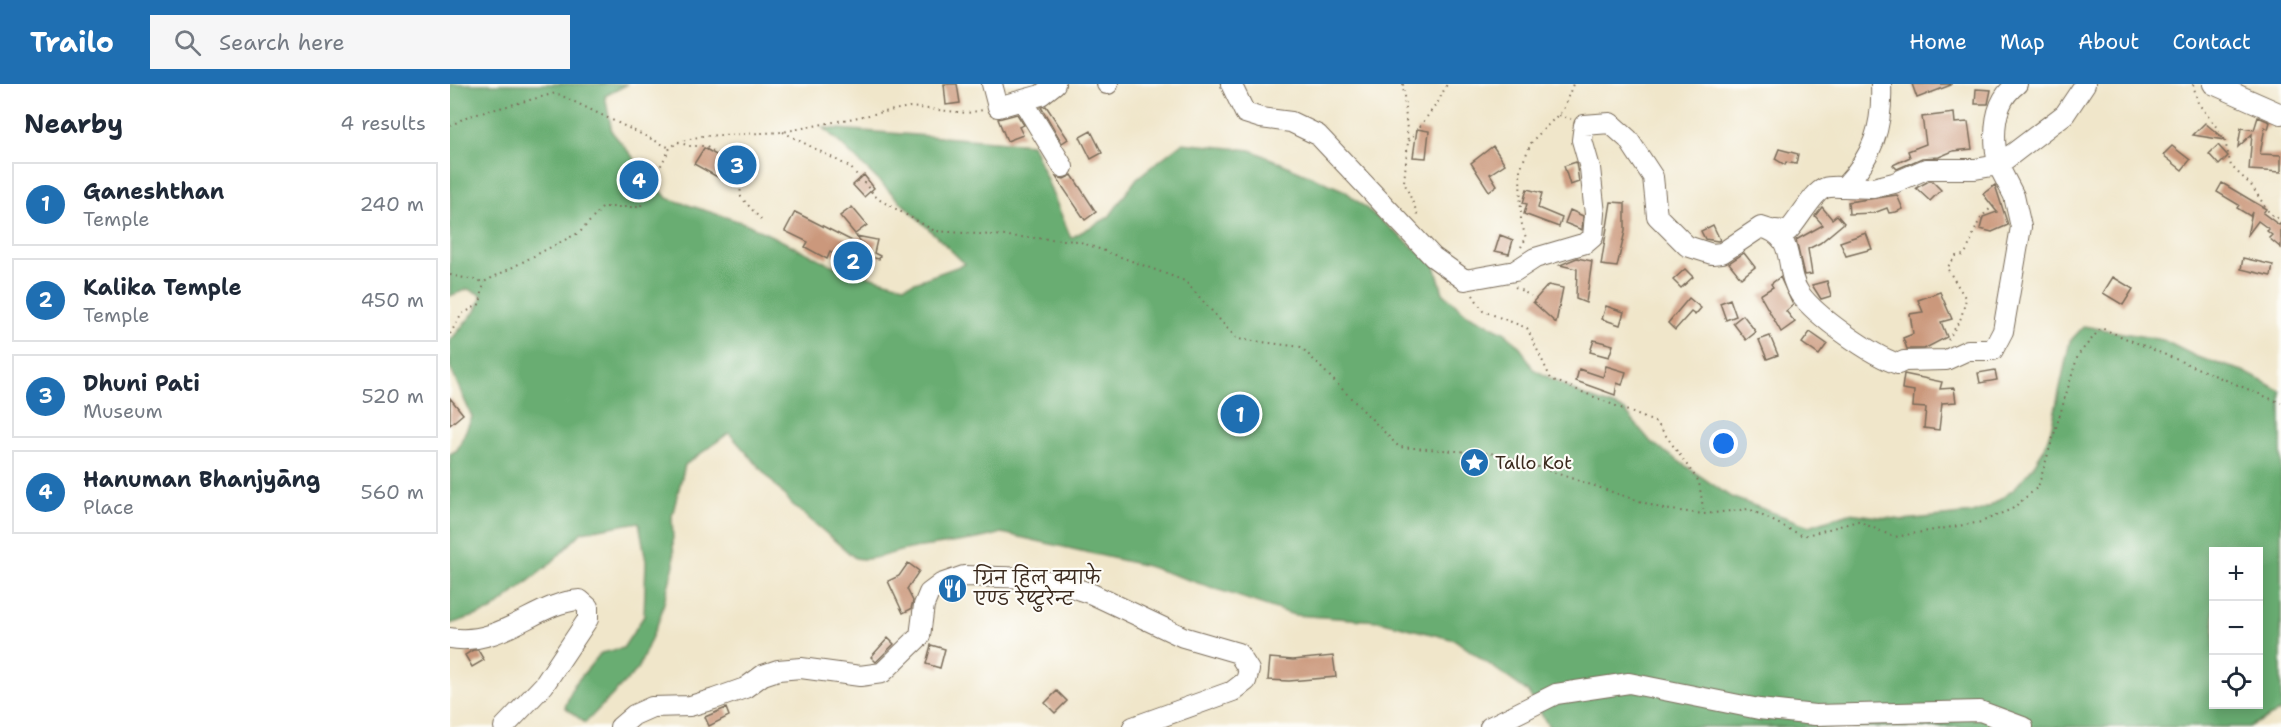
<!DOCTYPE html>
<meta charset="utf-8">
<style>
:root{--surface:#fff;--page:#f6f6f7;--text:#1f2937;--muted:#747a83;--line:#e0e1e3;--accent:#1f6fb2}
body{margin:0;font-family:"Shantell Sans","Playpen Sans Deva",sans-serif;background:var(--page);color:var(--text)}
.controls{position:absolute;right:18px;bottom:18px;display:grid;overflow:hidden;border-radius:0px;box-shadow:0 3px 15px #0003}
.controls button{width:54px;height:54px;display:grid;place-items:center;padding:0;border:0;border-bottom:2px solid var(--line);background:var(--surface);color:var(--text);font:30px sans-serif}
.you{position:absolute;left:1274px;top:360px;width:21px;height:21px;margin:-15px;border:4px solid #fff;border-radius:50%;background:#1a73e8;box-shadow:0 0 0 9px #1a73e833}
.badge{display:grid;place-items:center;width:39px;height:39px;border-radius:50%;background:var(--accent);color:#fff;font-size:20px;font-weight:700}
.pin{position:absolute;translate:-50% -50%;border:3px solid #fff;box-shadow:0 2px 6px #0006}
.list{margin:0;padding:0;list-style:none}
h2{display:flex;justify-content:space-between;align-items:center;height:78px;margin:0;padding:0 24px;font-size:26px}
h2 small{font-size:20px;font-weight:400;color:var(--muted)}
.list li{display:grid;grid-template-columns:39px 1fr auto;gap:18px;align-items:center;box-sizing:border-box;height:84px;margin:0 12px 12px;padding:0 12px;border:2px solid var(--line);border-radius:0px}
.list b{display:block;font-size:22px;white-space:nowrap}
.list p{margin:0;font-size:20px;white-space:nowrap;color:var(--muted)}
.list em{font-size:20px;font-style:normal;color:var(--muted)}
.icon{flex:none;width:33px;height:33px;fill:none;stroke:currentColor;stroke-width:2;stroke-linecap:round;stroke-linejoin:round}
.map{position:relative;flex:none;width:1831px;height:643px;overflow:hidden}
header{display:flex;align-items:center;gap:36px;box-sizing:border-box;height:84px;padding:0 30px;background:var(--accent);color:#fff}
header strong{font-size:28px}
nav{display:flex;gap:33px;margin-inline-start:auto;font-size:21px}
.search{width:420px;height:54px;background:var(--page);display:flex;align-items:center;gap:15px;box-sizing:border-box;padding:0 21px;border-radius:0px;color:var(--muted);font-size:22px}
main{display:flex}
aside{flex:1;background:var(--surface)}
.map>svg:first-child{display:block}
</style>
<header>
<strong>Trailo</strong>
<div class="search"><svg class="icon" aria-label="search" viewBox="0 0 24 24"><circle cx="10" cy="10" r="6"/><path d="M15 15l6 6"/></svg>Search here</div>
<nav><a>Home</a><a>Map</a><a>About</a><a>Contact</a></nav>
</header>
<main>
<aside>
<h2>Nearby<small>4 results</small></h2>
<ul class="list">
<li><span class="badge">1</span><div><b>Ganeshthan</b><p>Temple</p></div><em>240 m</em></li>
<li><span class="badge">2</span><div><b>Kalika Temple</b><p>Temple</p></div><em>450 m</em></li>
<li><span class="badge">3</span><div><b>Dhuni Pati</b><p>Museum</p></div><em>520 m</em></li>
<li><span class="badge">4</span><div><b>Hanuman Bhanjyāng</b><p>Place</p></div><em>560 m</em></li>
</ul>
</aside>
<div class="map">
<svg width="1831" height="643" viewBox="0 0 1831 643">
<rect width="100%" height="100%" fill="#fdfcf7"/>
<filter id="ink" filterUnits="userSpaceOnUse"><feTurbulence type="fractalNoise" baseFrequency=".0167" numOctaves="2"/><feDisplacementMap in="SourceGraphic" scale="12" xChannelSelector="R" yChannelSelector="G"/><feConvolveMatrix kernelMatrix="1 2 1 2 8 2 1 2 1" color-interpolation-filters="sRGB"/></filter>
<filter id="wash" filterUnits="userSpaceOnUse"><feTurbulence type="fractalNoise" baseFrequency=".008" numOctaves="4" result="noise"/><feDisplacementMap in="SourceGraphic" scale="24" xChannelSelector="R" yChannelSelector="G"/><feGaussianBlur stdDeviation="1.35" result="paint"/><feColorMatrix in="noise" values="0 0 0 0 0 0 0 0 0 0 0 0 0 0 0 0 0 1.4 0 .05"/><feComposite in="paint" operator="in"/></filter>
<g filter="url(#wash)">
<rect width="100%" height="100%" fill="#f0e6ca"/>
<path fill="#69ad72" stroke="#526c48" stroke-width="1.5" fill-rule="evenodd" d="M0 0H178L155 12 162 48 217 114 297 140 386 183 454 202 515 180 374 44 582 60 621 154 659 133 687 94 732 59 801 66 895 107 985 181 993 209 1017 230 1056 249 1071 264 1083 285 1132 311 1174 326 1201 358 1281 413 1359 442 1399 429 1453 436 1523 429 1539 423 1563 406 1582 384 1594 365 1601 345 1620 257 1634 242 1713 256 1747 273 1793 287 1831 307V627L1799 643H1099L1078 608 1005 556 929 537 844 531 697 482 552 449C520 459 487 459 455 466 438 469 423 478 405 474L342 420 279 349 235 381 222 432 224 481 210 534 188 585 135 639 115 623 124 601 151 569 173 564 194 532 196 477 189 438 132 448 99 481 41 527 0 540V370L7 366 22 333 0 283V257L27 225 32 211 18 205 0 212ZM1764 468H1808V620H1764Z"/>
<g id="blocks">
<path fill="#cb987c" d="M494 0H507L510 19 496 21Z
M1462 0H1501V1L1467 14Z
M1526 5 1541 6 1538 20H1525Z
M596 22 618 55 612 59 591 23Z
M1504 29 1505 39 1518 38 1522 65 1503 67 1489 73 1472 74 1447 85 1443 81 1460 73 1458 67 1476 60 1472 33Z
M567 30 574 41 569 43 573 51 557 57 548 35Z
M1808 33 1820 38 1818 45 1815 43 1810 70 1831 71V88L1799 86 1802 50 1788 63 1791 44 1804 46Z
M1755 39 1775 56 1743 51Z
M967 45 979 47 976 74 963 73Z
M641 47 652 69 641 75 630 53Z
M1768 61 1778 72 1769 81 1759 70Z
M1043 62 1055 80 1040 90 1047 101 1039 107 1021 79Z
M1722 62 1740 76 1732 86 1713 71Z
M254 64 280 79 271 95 244 80Z
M1329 65 1348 70 1346 80 1336 78 1335 81 1325 75Z
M1126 78 1129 98 1120 101 1114 82Z
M414 91 424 104 414 113 403 101Z
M622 91 646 128 635 136 606 93 614 95Z
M1479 97H1482L1491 106 1480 117 1466 104Z
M1772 99 1816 125 1813 129 1829 141 1831 139V164L1819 154 1822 151 1817 147 1819 145 1808 137 1797 152 1802 128 1800 132 1787 124 1789 121 1767 108Z
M1545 101 1558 141 1542 148 1530 145 1533 133 1547 128 1533 110Z
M1077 105 1092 109 1088 124 1112 134 1109 143 1074 130 1077 120 1073 119Z
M1447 111 1453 125 1446 128 1439 129 1437 124 1424 129 1399 130 1398 118Z
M1161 118 1175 119V147L1167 183 1151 181Z
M402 123 417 141 405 150 390 132Z
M1372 123 1382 135 1387 131 1394 139 1370 159 1358 165 1362 190 1354 191 1346 156 1373 141 1365 132Z
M1120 126 1133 132 1132 146 1115 139Z
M345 128 418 165 406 152 427 156 424 169 430 172 429 175 404 170 399 178 380 168 377 175 355 163 358 158 335 147Z
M1263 141 1270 156 1268 157 1255 155 1251 147Z
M1416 149 1422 165 1396 172 1390 158Z
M1050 151 1063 156 1059 170 1045 167Z
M1294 169 1305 183 1291 194 1279 179Z
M1127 174 1142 177 1136 219 1126 215 1127 185 1110 181Z
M1793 174 1823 181 1821 192 1791 185Z
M1235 185 1243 193 1231 204 1223 196Z
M1330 193 1343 221 1336 227 1345 238 1331 248 1310 211 1323 203 1321 200Z
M1663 193 1683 205 1673 221 1653 209Z
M1377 197 1381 212 1371 215 1362 201Z
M1098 201 1113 204 1106 239 1083 218Z
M1490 208 1502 235 1491 238 1497 253 1474 265H1457L1453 254 1463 250 1460 230 1473 228 1468 216Z
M1239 214 1251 224 1245 231 1241 228 1225 246 1218 239Z
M1280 215 1286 232 1276 236 1270 219Z
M1156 222 1174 228 1170 241 1152 235Z
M1293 231 1306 248 1296 256 1283 239Z
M1360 248 1377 260 1369 271 1352 259Z
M1320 252 1328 271 1317 275 1309 256Z
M1144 256 1163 261 1159 273 1140 268Z
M1156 282 1176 288 1172 301 1167 299 1165 311 1126 297 1129 285 1153 293Z
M1545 286 1547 296 1530 299 1528 289Z
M1454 290 1492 298 1490 305 1504 304 1506 318 1492 319 1489 346 1474 344 1476 324 1463 323 1464 307 1452 305Z
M0 314 13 330 0 341Z
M458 479 469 487 457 505 463 517 461 525 453 529 438 497 449 492Z
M438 554 444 560 426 578 421 573Z
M481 561 495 565 490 584 476 580Z
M23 566H28L34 576 22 583 15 571Z
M883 572 886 593 839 597 818 596 820 574 843 576Z
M607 607 617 617 605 629 595 619Z
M276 624 279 632 259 642 255 633Z"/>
</g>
</g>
<g filter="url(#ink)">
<use href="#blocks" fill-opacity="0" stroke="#7a6c5a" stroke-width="1.5"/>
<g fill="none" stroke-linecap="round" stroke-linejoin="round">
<defs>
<path id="minor" d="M542 0 548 23 591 11 605 0
M657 0H658
M781 0 795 29 811 34 841 38 868 51 983 173 1015 196 1065 187 1085 174 1136 159 1143 153 1145 130 1140 84 1132 56 1134 41 1160 39 1178 55 1203 93 1207 132 1237 162 1262 170 1272 169 1311 143C1349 153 1332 184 1350 210 1367 233 1421 271 1448 280L1454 277 1496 276 1518 266H1543L1553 247 1571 143 1564 112 1548 81 1615 30 1635 0
M1763 0 1831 30
M573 17 613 83
M1394 103 1423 104 1444 99 1476 85H1525L1548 81C1543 54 1542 18 1567 0
M1325 146 1338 147C1349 136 1363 108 1375 104 1380 102 1389 103 1394 103 1423 72 1433 43 1431 0
M0 554C51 563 87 518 130 516L138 523V535L94 601 54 643
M170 643 184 631 202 623 240 622 264 615 295 604 313 591 328 586 351 584 410 592 432 589 470 552 474 521 479 509 491 500 514 492 583 494 609 499 642 510 733 553 788 569 799 586 796 597 783 607 683 643
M1040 643 1106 610 1179 599 1309 625 1365 631 1530 627 1573 643"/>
</defs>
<use href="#minor" stroke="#7a6c5a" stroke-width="22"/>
<path stroke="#7a6c5a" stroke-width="2" stroke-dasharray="1.5 4.5" stroke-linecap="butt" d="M953 0 958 58 954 98 969 133
M1743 0 1748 19 1774 53 1781 82 1801 101 1820 130 1831 136
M1109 31 1121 35
M0 42 16 33 106 9 220 64
M333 48 400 83 428 115 485 147 628 157 735 197 787 255 851 263 949 363 1049 370 1213 425 1254 430 1299 425 1353 452 1408 437 1444 453 1531 438 1562 425 1588 403 1628 271 1651 244 1831 319
M959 57 988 18 997 0
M228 58 239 62H255L282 78 289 85 291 113 313 138
M1071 163 1076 154 1071 137 1070 85 1082 57 1113 26 1123 0
M0 191 34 198 130 148 153 123H191L195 86 209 85 220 64 228 58 252 52 333 48 459 23 517 29 533 26
M1065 203 1081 212
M1023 211 1033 227 1077 244 1101 295 1207 339 1249 398 1254 430
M0 250 12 230 30 220 34 198
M1498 256 1511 234 1516 215 1497 184 1506 172 1514 171C1527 150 1523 133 1548 120"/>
<use href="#minor" stroke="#fff" stroke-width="20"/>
</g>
</g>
<defs>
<symbol id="sight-disc" viewBox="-11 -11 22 22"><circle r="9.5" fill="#1f6fb2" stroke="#fdfcf7"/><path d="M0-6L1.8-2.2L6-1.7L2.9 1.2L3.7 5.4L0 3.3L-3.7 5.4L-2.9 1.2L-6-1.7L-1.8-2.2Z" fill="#fff"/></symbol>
<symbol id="restaurant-disc" viewBox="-11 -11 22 22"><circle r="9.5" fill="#1f6fb2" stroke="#fdfcf7"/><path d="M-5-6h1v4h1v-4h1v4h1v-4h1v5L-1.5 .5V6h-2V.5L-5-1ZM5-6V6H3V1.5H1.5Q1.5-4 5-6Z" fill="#fff"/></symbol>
</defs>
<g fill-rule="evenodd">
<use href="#sight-disc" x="1008" y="362" width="33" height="33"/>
<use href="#restaurant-disc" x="486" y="488" width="33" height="33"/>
</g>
<g text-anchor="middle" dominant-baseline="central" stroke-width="4.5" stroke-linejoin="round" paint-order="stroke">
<g font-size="18" fill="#3b2a1e" stroke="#fdfcf7" text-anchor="start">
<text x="1045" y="379">Tallo Kot</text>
<text x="524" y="494">ग्रिन हिल क्याफे<tspan x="524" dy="21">एण्ड रेष्टुरेन्ट</tspan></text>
</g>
</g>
</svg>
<div class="controls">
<button>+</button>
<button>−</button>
<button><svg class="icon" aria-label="locate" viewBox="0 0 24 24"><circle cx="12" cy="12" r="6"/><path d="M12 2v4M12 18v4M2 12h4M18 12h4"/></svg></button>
</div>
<div class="you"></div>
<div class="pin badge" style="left:790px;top:330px">1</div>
<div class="pin badge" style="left:403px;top:177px">2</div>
<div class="pin badge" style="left:287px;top:81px">3</div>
<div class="pin badge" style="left:189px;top:96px">4</div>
</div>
</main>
